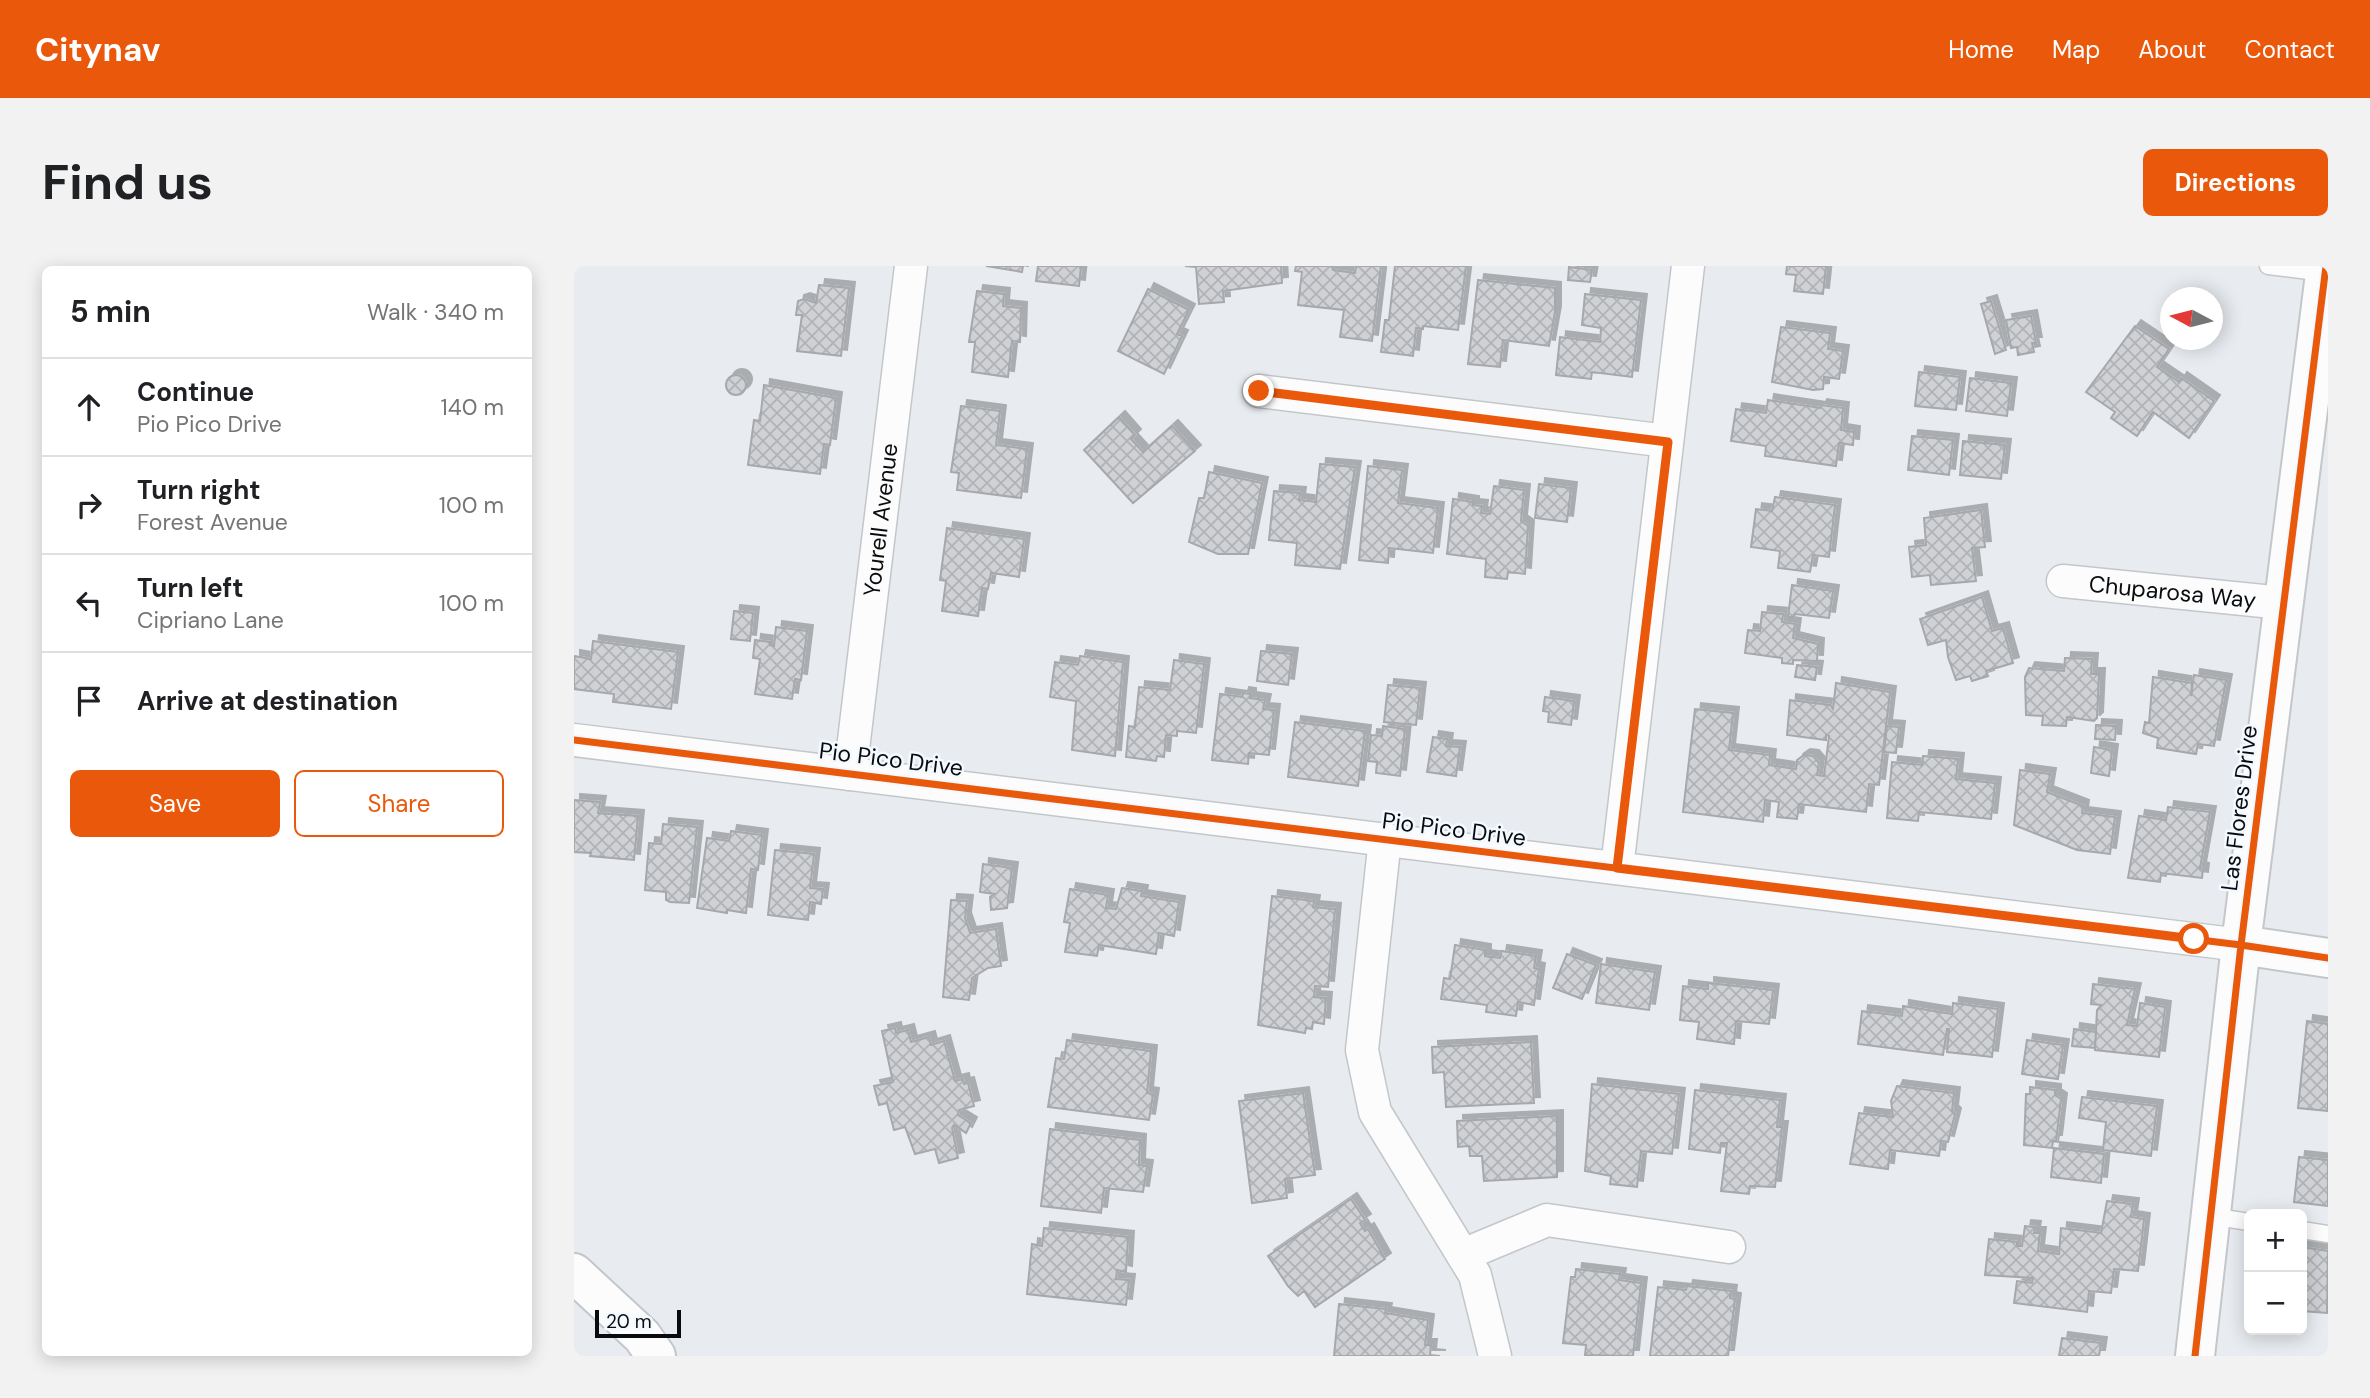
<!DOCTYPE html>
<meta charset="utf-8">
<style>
:root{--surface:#fff;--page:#f2f2f2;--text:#202124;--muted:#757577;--line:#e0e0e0;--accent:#ea580c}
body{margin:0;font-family:"DM Sans",sans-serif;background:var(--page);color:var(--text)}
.controls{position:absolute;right:21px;bottom:21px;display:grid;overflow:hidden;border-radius:10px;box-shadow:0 4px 18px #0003}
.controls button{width:63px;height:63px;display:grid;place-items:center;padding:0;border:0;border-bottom:2px solid var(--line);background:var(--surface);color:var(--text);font:35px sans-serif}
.compass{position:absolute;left:1586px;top:21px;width:63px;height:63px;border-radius:50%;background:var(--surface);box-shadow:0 4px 18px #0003;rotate:277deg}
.scale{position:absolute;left:21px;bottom:18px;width:86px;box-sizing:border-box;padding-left:7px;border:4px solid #090c0e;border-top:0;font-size:19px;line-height:24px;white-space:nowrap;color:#090c0e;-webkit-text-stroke:5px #f3f9ff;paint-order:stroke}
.stop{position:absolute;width:21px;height:21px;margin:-16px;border:5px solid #ea580c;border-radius:50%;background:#fff}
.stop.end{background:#ea580c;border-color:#fff;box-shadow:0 2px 7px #0008}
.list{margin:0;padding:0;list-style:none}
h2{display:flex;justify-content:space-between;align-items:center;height:91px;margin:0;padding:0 28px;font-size:30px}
h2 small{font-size:23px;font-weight:400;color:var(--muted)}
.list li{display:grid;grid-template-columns:46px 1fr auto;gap:21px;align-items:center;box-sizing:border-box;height:98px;padding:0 28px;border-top:2px solid var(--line)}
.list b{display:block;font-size:26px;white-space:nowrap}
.list p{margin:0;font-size:23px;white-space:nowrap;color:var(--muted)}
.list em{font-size:23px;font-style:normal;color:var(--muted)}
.actions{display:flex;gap:14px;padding:21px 28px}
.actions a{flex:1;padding:16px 0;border:2px solid var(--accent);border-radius:10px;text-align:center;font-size:24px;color:var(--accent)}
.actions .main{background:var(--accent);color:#fff}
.icon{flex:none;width:38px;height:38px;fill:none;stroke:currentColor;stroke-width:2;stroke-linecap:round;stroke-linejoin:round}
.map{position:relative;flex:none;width:1754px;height:1090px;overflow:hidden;border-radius:10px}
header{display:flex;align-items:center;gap:42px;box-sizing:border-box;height:98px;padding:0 35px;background:var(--accent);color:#fff}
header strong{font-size:33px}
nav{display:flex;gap:38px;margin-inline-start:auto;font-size:24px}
.intro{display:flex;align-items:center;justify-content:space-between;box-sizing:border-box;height:168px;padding:0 42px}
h1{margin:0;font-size:49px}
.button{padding:18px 32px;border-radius:10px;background:var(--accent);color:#fff;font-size:24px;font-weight:700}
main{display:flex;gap:42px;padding:0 42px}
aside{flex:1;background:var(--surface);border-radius:10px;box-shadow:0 4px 18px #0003}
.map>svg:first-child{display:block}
</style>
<header>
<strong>Citynav</strong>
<nav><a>Home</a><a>Map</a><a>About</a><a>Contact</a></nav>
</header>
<div class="intro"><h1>Find us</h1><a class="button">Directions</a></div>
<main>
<aside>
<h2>5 min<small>Walk · 340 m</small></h2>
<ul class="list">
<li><svg class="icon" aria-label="ahead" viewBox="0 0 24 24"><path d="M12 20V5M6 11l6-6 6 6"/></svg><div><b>Continue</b><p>Pio Pico Drive</p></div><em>140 m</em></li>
<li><svg class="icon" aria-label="right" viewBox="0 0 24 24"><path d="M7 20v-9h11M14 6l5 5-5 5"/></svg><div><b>Turn right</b><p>Forest Avenue</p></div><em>100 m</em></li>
<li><svg class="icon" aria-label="left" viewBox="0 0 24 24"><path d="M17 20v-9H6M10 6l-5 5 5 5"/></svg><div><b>Turn left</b><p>Cipriano Lane</p></div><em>100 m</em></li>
<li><svg class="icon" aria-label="arrive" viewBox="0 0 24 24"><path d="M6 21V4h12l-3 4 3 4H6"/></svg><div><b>Arrive at destination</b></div></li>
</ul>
<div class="actions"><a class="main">Save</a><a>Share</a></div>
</aside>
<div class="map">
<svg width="1754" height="1090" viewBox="0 0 1754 1090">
<defs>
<pattern id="building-cross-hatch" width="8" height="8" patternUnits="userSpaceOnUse" patternTransform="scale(1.75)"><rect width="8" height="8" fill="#cfd1d4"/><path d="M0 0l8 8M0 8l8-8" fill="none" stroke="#b0b2b5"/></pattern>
<filter id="shadow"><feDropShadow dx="6" dy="-6" stdDeviation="0" flood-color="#0004"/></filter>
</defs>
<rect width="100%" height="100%" fill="#e8ecf0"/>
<path fill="url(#building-cross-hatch)" stroke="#a6a8ac" stroke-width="2" filter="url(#shadow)" d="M412 0H449L448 6Z
M464 0H507L505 20 462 15Z
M611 0H707L708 17 649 25 650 36 625 38 622 1Z
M722 0H760L759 4 781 7 782 0H807L798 75 766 71 770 44 724 39 728 6 721 5Z
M821 0H892L884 64 849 60V63L842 62 839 90 807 86 811 54H815Z
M1213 0H1252L1249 28 1220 25 1222 9 1212 8Z
M995 1 1018 4 1016 16 994 14Z
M904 14 981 22V46L975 80 929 74 926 101 894 98Z
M245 19 275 22 267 90 223 85 228 49H222L224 35 230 33 242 37Z
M574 23 615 44 603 68 608 70 590 108 544 85Z
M403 25 430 28 429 40 447 42 446 76 438 75 434 111 398 106 401 76H395Z
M1011 28 1067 34 1058 111 1018 106 1017 113 982 109 986 71 1026 76 1027 62 1008 59Z
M1417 35 1432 84 1421 88 1407 38Z
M1457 50 1462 77H1458L1460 86 1444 89 1443 81 1437 82 1432 54Z
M1561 60 1595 83 1583 101 1605 116 1607 112 1640 135 1615 172 1579 146 1563 170 1537 152 1541 146 1512 126Z
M1207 61 1256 67 1254 83 1269 85 1265 113 1250 111 1249 123 1239 124 1198 116Z
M1345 106 1386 111 1382 144 1341 140Z
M152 119a10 10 0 1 1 20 0a10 10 0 1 1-20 0Z
M1396 112 1437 117 1433 150 1392 145Z
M190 119 262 132 256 179 250 178 246 208 174 199 180 154 186 155Z
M1194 134 1246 142 1247 139 1269 142 1267 164 1280 166 1279 179 1265 177 1262 200 1191 190 1192 180 1157 175 1162 143 1192 147Z
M387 140 426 145 422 179 453 183 447 232 383 224 385 207 377 206Z
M545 151 561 169 557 173 569 186 598 160 621 185 559 237 510 184Z
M1338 170 1379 174 1375 209 1334 204Z
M1389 175 1431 179 1427 213 1386 209Z
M746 198 781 201 766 303 721 299 723 277 695 274 700 225 726 227 725 234 742 236Z
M794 200 828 204 824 237 864 242 859 287 815 282 814 297 785 294Z
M635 206 688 217 674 288H644L615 276 625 232H630Z
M965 218 997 222 993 256 961 252Z
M920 220 950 224 947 255 954 260 951 308 934 306 933 313 911 311 912 293 873 288 879 233 899 236V239L908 240 907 247 916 248Z
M1201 231 1261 239 1255 291 1239 289 1236 306 1204 302 1206 285 1177 281 1182 243 1198 245Z
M1407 244 1411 281 1398 282 1402 315 1357 319 1356 309 1338 311 1335 281 1352 279 1350 252Z
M373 262 450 273 445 311 417 307 414 323 408 322 404 350 368 345 372 315 366 314Z
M1218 319 1259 325 1255 352 1221 348 1220 351H1214Z
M1408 331 1418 365 1429 362 1439 397 1412 405 1414 410 1398 415 1396 410 1382 414 1374 391 1372 374 1354 379 1346 353Z
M160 345 179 347 176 375 157 373Z
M1188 346 1209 348 1208 356 1221 358 1219 372 1244 378 1243 395 1219 394V398L1208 397V392L1171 387 1174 364 1186 365Z
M202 361 233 365 227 414 221 413 218 433 181 428 186 393 179 392 181 374 196 376V379L200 380Z
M19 375 104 386 97 443 39 436 40 428 0 423V390L17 393Z
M687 385 718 388 714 419 683 415Z
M506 390 549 396 541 490 498 484 502 435 476 431 481 396 504 399Z
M1491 392 1518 393 1517 408H1525L1523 452 1520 455 1493 451 1492 460 1468 459 1469 450 1452 449 1451 411 1455 402 1490 405Z
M600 394 630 398 622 467 603 465V470L592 469 590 491 583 490 582 495 552 491 555 460 561 461 565 421 596 424Z
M1223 399 1243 401 1241 414 1221 411Z
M1620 409 1652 414 1640 480 1624 478 1622 488 1583 482 1584 472 1569 467 1571 456 1575 457 1579 411 1618 417 1617 430Z
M1262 417 1316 426 1305 519 1295 518 1292 546 1225 538 1223 553 1203 551 1205 536 1191 534 1189 556 1109 546 1121 443 1159 447 1155 484 1196 489 1195 499 1222 503 1223 494 1230 489 1239 490 1245 497 1243 509 1250 510 1255 470 1252 469V474L1213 469 1216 434 1256 439 1259 443Z
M814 419 846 422 842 459 810 456Z
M669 427 676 428V432L691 434 689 443 700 444 695 489 675 487 674 498 638 494 646 428 668 431Z
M971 431 1000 435 997 459 974 456 975 446 969 445Z
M721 456 791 465 784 520 714 511Z
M1522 459 1542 460 1541 474 1521 473Z
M809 460 831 463 826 510 802 507 803 496 794 495 797 469 808 470Z
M1313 460 1325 461 1322 487 1310 486Z
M859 471 873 473 872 480 886 481 882 510 853 506Z
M1520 481 1538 484 1535 510 1517 507Z
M1349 490 1384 493 1382 513 1421 517 1417 553 1345 546 1344 555 1313 552 1318 496 1348 499Z
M1446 504 1476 508 1473 526 1509 540 1508 547 1541 551 1536 588 1503 584 1440 559Z
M0 534 26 536 24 547 64 550 60 594 16 590 17 587 0 586Z
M1594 541 1636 546 1626 602 1629 603 1628 612 1587 607 1586 616 1554 612 1565 550 1592 554Z
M89 558 123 561 115 637 96 636 92 634V626L71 624 75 577 87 578Z
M157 565 188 569 184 604 177 603 172 647 153 644V647L123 642 133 572 155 575Z
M201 584 240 588 236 622 249 623 247 638 236 636 234 654 194 649Z
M409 598 438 602 433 642 417 644 416 631 420 628 406 626Z
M548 622 568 625 567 630 605 636 600 670 585 667 582 688 525 679 523 690 491 686 496 657 490 656 496 623 534 629 532 642 542 643Z
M698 630 740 635 739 641 761 643 754 721 741 720 740 731 752 732 750 758 739 756 738 763 732 762 731 767 684 759Z
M377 634 393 635 391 652 396 667 422 663 427 700 414 702 398 712 395 734 369 731Z
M881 679 911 684V690L926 692 927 685 962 690 960 702 965 703 960 739 944 736 942 750 912 746 913 739 867 733 870 712 876 713Z
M993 688 1022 699 1008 733 979 722Z
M1027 698 1081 706 1075 744 1022 737Z
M1134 717 1199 724 1195 758 1162 755 1160 778 1123 773 1125 756 1106 754 1109 720 1134 723Z
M1519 718 1561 723 1553 759 1563 760 1566 737 1591 741 1585 791 1521 784 1523 744 1527 739 1517 738Z
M1379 737 1424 743 1418 791 1373 786 1375 763H1373L1369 789 1284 778 1288 745 1328 750 1329 740 1378 748Z
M1733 755 1754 758V845L1724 842Z
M321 762 322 767 334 764 337 776 355 771 357 779 370 775 381 815 389 813 390 818 394 817 400 840 385 844 384 849 397 857 392 867 380 859 378 862 384 892 365 897 361 883 341 888 331 861 320 864 313 837 305 839 300 820 319 816 308 765Z
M1500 763 1522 766 1521 782 1498 780Z
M493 774 577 785 573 827 579 828 575 854 474 841 482 792 490 793Z
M1453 774 1489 779 1484 813 1448 808Z
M957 776 960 837 872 841 870 806 859 807 858 781Z
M1018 818 1105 828 1098 888 1067 885 1063 921 1036 918 1037 910 1011 905Z
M1323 820 1380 827 1378 845 1381 848 1374 876 1367 875 1365 890 1316 884 1314 903 1276 898 1285 847 1319 851 1317 835Z
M1456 821 1481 824V829L1487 833 1482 875H1479L1478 882 1450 879 1452 828H1456Z
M1121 824 1206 834 1203 861H1208L1201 921 1176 920 1175 928 1147 925 1153 877H1147L1146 887 1115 883Z
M729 827 741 909 711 913 713 932 678 937 665 835Z
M1508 831 1583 840 1577 890 1529 884 1532 856 1505 852Z
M983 850V911L910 915 908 890H896L895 880 884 881 883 855Z
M476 863 566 874 565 899 573 900 569 926 530 922 527 947 467 940Z
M1480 882 1530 888 1527 917 1477 911Z
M1725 891 1754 894V940L1720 936Z
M777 933 791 954 786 957 791 965 794 963 811 993 741 1041 730 1025 724 1030 714 1020 694 990Z
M1533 935 1559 938 1557 951 1570 953 1564 1005 1540 1003 1537 1027 1515 1025 1513 1046 1440 1037 1443 1015 1458 1017 1459 1012 1411 1009 1415 973 1443 976V980H1448L1451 960 1461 961 1460 967H1466L1464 985 1485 988 1487 962 1527 967Z
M470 962 554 971 552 1006 543 1004 542 1013 555 1014 552 1039 453 1028 458 978 468 980Z
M1728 981 1754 985 1753 1047 1728 1045Z
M1002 1003 1046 1008 1045 1014 1067 1017 1059 1090 1011 1089 1012 1079 989 1077 997 1011H1001Z
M1113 1020 1157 1025 1156 1032 1161 1033 1154 1090H1076L1084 1021 1112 1024Z
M765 1038 812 1043 811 1047 854 1054 851 1079H857L856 1089 866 1090H760Z
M1488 1072 1527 1077 1525 1090H1485Z"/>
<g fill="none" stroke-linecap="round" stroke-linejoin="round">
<defs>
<path id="service" d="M1694 0 1751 7
M1636 950 1675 956
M1728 964 1754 968"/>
<g id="minor">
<path d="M685 125 1093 175"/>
<path id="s1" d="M1489 315 1709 337"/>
<path d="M0 474 1667 679"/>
<path id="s2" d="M276 508 337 0"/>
<path d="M811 573 788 784 801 846 901 1009 921 1090"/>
<path d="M1043 602 1114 0"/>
<path d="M889 989 973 954 1155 981"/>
</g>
<path id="tertiary" d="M1667 679 1754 692
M1621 1090 1667 679 1752 0"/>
<path id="secondary" d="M0 1007 68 1070 82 1090"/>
</defs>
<use href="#service" stroke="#c3c7ca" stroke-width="19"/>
<use href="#minor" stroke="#c3c7ca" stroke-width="35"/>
<use href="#tertiary" stroke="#c3c7ca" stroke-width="42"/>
<use href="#secondary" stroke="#c3c7ca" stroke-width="42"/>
<use href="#service" stroke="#fcfcfd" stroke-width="16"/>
<use href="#minor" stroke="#fcfcfd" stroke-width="32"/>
<use href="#tertiary" stroke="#fcfcfd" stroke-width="38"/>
<use href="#secondary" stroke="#fcfcfd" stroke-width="38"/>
<defs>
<path id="cycleway" d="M0 474 1667 679 1754 692
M1621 1090 1667 679 1752 0"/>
</defs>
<use href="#cycleway" stroke="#f3f9ff" stroke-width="11"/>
<use href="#cycleway" stroke="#e8590c" stroke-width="7"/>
</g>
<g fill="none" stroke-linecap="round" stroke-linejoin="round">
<path stroke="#ea580c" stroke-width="9" d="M685 125 1094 176 1043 602 1620 673"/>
</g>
<g text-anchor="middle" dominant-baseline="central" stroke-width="5" stroke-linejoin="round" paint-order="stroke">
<g font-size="23" fill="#090c0e" stroke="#f3f9ff">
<text stroke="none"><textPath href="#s2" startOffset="256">Yourell Avenue</textPath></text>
<text stroke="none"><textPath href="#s1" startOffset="110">Chuparosa Way</textPath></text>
<text transform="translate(317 493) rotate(7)">Pio Pico Drive</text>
<text transform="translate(1665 542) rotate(-83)">Las Flores Drive</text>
<text transform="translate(880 563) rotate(7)">Pio Pico Drive</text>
</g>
</g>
</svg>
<div class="controls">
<button>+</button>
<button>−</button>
</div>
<svg class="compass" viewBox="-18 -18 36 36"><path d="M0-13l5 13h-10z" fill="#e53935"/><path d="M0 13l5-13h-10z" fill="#757577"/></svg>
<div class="scale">20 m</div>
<div class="stop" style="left:1620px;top:673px"></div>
<div class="stop end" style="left:685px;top:125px"></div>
</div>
</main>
